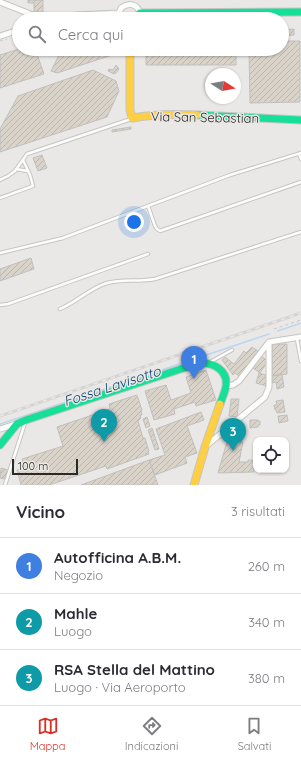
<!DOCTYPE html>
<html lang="it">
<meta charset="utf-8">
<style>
:root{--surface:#fff;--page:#f7f7f7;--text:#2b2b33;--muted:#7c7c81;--line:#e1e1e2;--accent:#d93025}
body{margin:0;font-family:Quicksand,sans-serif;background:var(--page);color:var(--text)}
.controls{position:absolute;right:12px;bottom:12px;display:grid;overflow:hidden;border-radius:8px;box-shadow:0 1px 3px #0004}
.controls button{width:36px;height:36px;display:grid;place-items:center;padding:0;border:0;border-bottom:1px solid var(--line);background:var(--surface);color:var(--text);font:20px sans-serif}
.compass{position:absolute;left:205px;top:68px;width:36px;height:36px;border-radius:50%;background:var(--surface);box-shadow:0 1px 3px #0004;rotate:101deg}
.scale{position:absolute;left:12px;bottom:10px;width:66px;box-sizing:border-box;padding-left:4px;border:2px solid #2a2928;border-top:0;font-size:11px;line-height:14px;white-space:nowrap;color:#2a2928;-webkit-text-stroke:3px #eae8e5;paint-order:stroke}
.you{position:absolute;left:134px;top:222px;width:14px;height:14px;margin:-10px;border:3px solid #fff;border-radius:50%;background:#1a73e8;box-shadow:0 0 0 6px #1a73e833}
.badge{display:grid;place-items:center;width:26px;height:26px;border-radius:50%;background:var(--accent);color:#fff;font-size:13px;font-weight:700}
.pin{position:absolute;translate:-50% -33px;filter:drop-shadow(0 1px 2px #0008)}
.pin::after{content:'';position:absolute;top:21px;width:14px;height:12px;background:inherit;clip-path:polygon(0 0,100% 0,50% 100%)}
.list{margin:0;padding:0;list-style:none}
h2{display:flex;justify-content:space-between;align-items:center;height:52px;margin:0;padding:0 16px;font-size:17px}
h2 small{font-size:13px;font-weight:400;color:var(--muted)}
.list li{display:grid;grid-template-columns:26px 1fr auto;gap:12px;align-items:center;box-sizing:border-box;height:56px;padding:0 16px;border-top:1px solid var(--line)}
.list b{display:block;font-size:15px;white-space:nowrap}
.list p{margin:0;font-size:13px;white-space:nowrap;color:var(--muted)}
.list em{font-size:13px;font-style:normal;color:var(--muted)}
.icon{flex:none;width:22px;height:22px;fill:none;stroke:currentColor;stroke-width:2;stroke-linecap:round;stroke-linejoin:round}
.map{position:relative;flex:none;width:301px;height:485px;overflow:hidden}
.search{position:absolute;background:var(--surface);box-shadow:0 1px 3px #0004;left:12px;right:12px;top:12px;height:44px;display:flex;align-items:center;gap:10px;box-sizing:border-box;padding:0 14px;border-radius:22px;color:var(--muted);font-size:15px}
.sheet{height:220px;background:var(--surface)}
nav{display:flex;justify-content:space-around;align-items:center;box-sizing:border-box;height:56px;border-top:1px solid var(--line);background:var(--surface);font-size:11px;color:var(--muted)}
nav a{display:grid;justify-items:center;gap:2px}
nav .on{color:var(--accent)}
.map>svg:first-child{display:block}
</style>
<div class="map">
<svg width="301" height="485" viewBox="0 0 301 485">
<defs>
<pattern id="building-hatch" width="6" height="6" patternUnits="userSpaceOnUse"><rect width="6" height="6" fill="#d9d3ca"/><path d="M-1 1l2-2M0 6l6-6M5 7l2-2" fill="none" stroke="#bab5ae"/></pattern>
</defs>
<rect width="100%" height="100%" fill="#e9e8e6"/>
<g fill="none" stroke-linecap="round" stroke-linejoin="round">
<path stroke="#bdd6f1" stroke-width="1.5" d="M278 331 301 323
M0 424 269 334"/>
</g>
<path fill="url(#building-hatch)" stroke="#c0c0be" d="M28 0H43V12H34V3H28Z
M294 29V35L282 36V30Z
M282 41H300V102L250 103 249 49H282Z
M19 49H32L36 51 44 74 0 88V55Z
M50 49H62L54 54 49 52Z
M62 49H114L112 55 57 73 51 71Z
M146 49 236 50V65H146Z
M116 65 119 69 116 73 114 74 108 71 109 69 113 70Z
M93 70 116 81 119 91 107 117 0 152V129L18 96Z
M131 127V129L112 132V130Z
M42 155 47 168 38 171 33 158Z
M31 258 34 269 0 281V269Z
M272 344H287V374L272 376Z
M252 347 258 351 239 376 235 373 233 375 222 360 225 357 234 364 244 351 246 353Z
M261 356 268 361 260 373 253 368Z
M206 370 216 400 196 406 195 402 174 409 175 414 154 420 145 391 166 385 171 400 191 393 186 377Z
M259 373 266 375 265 378 268 379 267 386 256 383Z
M282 374 284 387 277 389 276 382 272 383V376Z
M137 395 142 410H141L142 415H140L141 418 138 421 143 438H145L149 451 148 452 149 454 107 469 106 466 49 485H21L17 470 25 467 22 459 63 446 57 427 110 409 109 404Z
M231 399H239L237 417 229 416Z
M283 400 285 412 277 413 276 410H275L274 405H277L276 401Z
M201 412 204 420 187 426 197 453 185 457 187 463 155 475 149 460 165 455 156 429Z
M287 415 288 421 279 423 278 416Z
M147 417 150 426 146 428 143 419Z
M250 420H258V421H260V425H258V427L250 428Z
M152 428 159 449 155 450 148 430Z
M228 438 243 442 239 462H248V460H254V472L218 473Z
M149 460 158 485H81Z
M1 468 8 470 4 479 0 478Z"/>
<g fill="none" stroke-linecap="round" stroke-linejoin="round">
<defs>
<path id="lane" d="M299 154 301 159
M16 169 28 171
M0 180 8 176 15 171 27 154 131 119
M0 198 33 186 30 175 23 160
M148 206 155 226 157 229 160 231 301 182
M0 253 63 238 230 175 301 153
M0 305 8 304 148 254
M60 309C77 302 90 288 107 283 123 279 139 282 155 279L301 232
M297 339 301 361
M212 361 232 350
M5 485 25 423"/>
<path id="street" d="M0 2 43 19
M55 19 77 15 119 13
M121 19 119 13 121 8C131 0 143 7 139 19
M0 36 19 30
M226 386 233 385 239 381 269 342 301 337
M0 429 16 424
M206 446 265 397 269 387V342"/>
<path id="fast" d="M140 13 301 12
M197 115 301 120
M0 445 17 424 26 420 199 363C213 362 228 370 226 386 225 392 222 399 220 404"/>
<path id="slow" d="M130 49V110L132 118C154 114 175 114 197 115
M194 485 205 447 220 404"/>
</defs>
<use href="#lane" stroke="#c5c5c3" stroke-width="4.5"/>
<use href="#street" stroke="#c5c5c3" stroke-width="7"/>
<use href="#fast" stroke="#c5c5c3" stroke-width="9"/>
<use href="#slow" stroke="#c5c5c3" stroke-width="9"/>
<path stroke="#c7c7c7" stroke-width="1" stroke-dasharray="3 3" stroke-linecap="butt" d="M0 41 7 39
M274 329 301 320"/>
<use href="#lane" stroke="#fcfcfb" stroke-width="2.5"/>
<use href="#street" stroke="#fcfcfb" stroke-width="5"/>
<use href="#fast" stroke="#16e098" stroke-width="7"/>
<use href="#slow" stroke="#ffcf43" stroke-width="7"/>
<defs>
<path id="rail" d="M0 416 301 313"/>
</defs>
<use href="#rail" stroke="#d5d4d4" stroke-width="3"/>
<use href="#rail" stroke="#eae8e5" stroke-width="1.5" stroke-dasharray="4.5" stroke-linecap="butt"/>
</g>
<g text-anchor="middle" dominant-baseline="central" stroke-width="3" stroke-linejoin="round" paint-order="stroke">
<g font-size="13" fill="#2a2928" stroke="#eae8e5">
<text transform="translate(205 117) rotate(1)">Via San Sebastian</text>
</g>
<g font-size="14" font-style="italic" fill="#114676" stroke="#eae8e5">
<text transform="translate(112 386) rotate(-18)">Fossa Lavisotto</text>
</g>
</g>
</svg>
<div class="controls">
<button><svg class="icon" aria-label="locate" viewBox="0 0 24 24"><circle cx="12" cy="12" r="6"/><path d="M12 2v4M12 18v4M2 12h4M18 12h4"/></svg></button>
</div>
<svg class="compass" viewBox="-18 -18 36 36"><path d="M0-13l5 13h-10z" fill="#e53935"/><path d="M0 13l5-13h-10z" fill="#7c7c81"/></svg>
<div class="scale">100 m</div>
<div class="you"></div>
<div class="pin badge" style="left:194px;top:379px;background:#3f7fe0">1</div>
<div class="pin badge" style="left:104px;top:442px;background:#0f9aa8">2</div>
<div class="pin badge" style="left:233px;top:451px;background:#0f9aa8">3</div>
<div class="search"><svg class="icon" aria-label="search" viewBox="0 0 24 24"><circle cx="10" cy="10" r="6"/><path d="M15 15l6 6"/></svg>Cerca qui</div>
</div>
<section class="sheet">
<h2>Vicino<small>3 risultati</small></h2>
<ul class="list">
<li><span class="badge" style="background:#3f7fe0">1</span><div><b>Autofficina A.B.M.</b><p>Negozio</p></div><em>260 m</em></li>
<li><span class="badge" style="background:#0f9aa8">2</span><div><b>Mahle</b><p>Luogo</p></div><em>340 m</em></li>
<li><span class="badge" style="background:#0f9aa8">3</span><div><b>RSA Stella del Mattino</b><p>Luogo · Via Aeroporto</p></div><em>380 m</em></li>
</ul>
</section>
<nav>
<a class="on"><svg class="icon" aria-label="map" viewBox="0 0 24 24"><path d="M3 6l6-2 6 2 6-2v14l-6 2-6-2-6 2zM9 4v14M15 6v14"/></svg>Mappa</a>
<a><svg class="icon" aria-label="directions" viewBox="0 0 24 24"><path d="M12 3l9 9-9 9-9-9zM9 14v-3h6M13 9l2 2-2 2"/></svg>Indicazioni</a>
<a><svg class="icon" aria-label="saved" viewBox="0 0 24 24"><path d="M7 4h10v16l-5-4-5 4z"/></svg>Salvati</a>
</nav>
